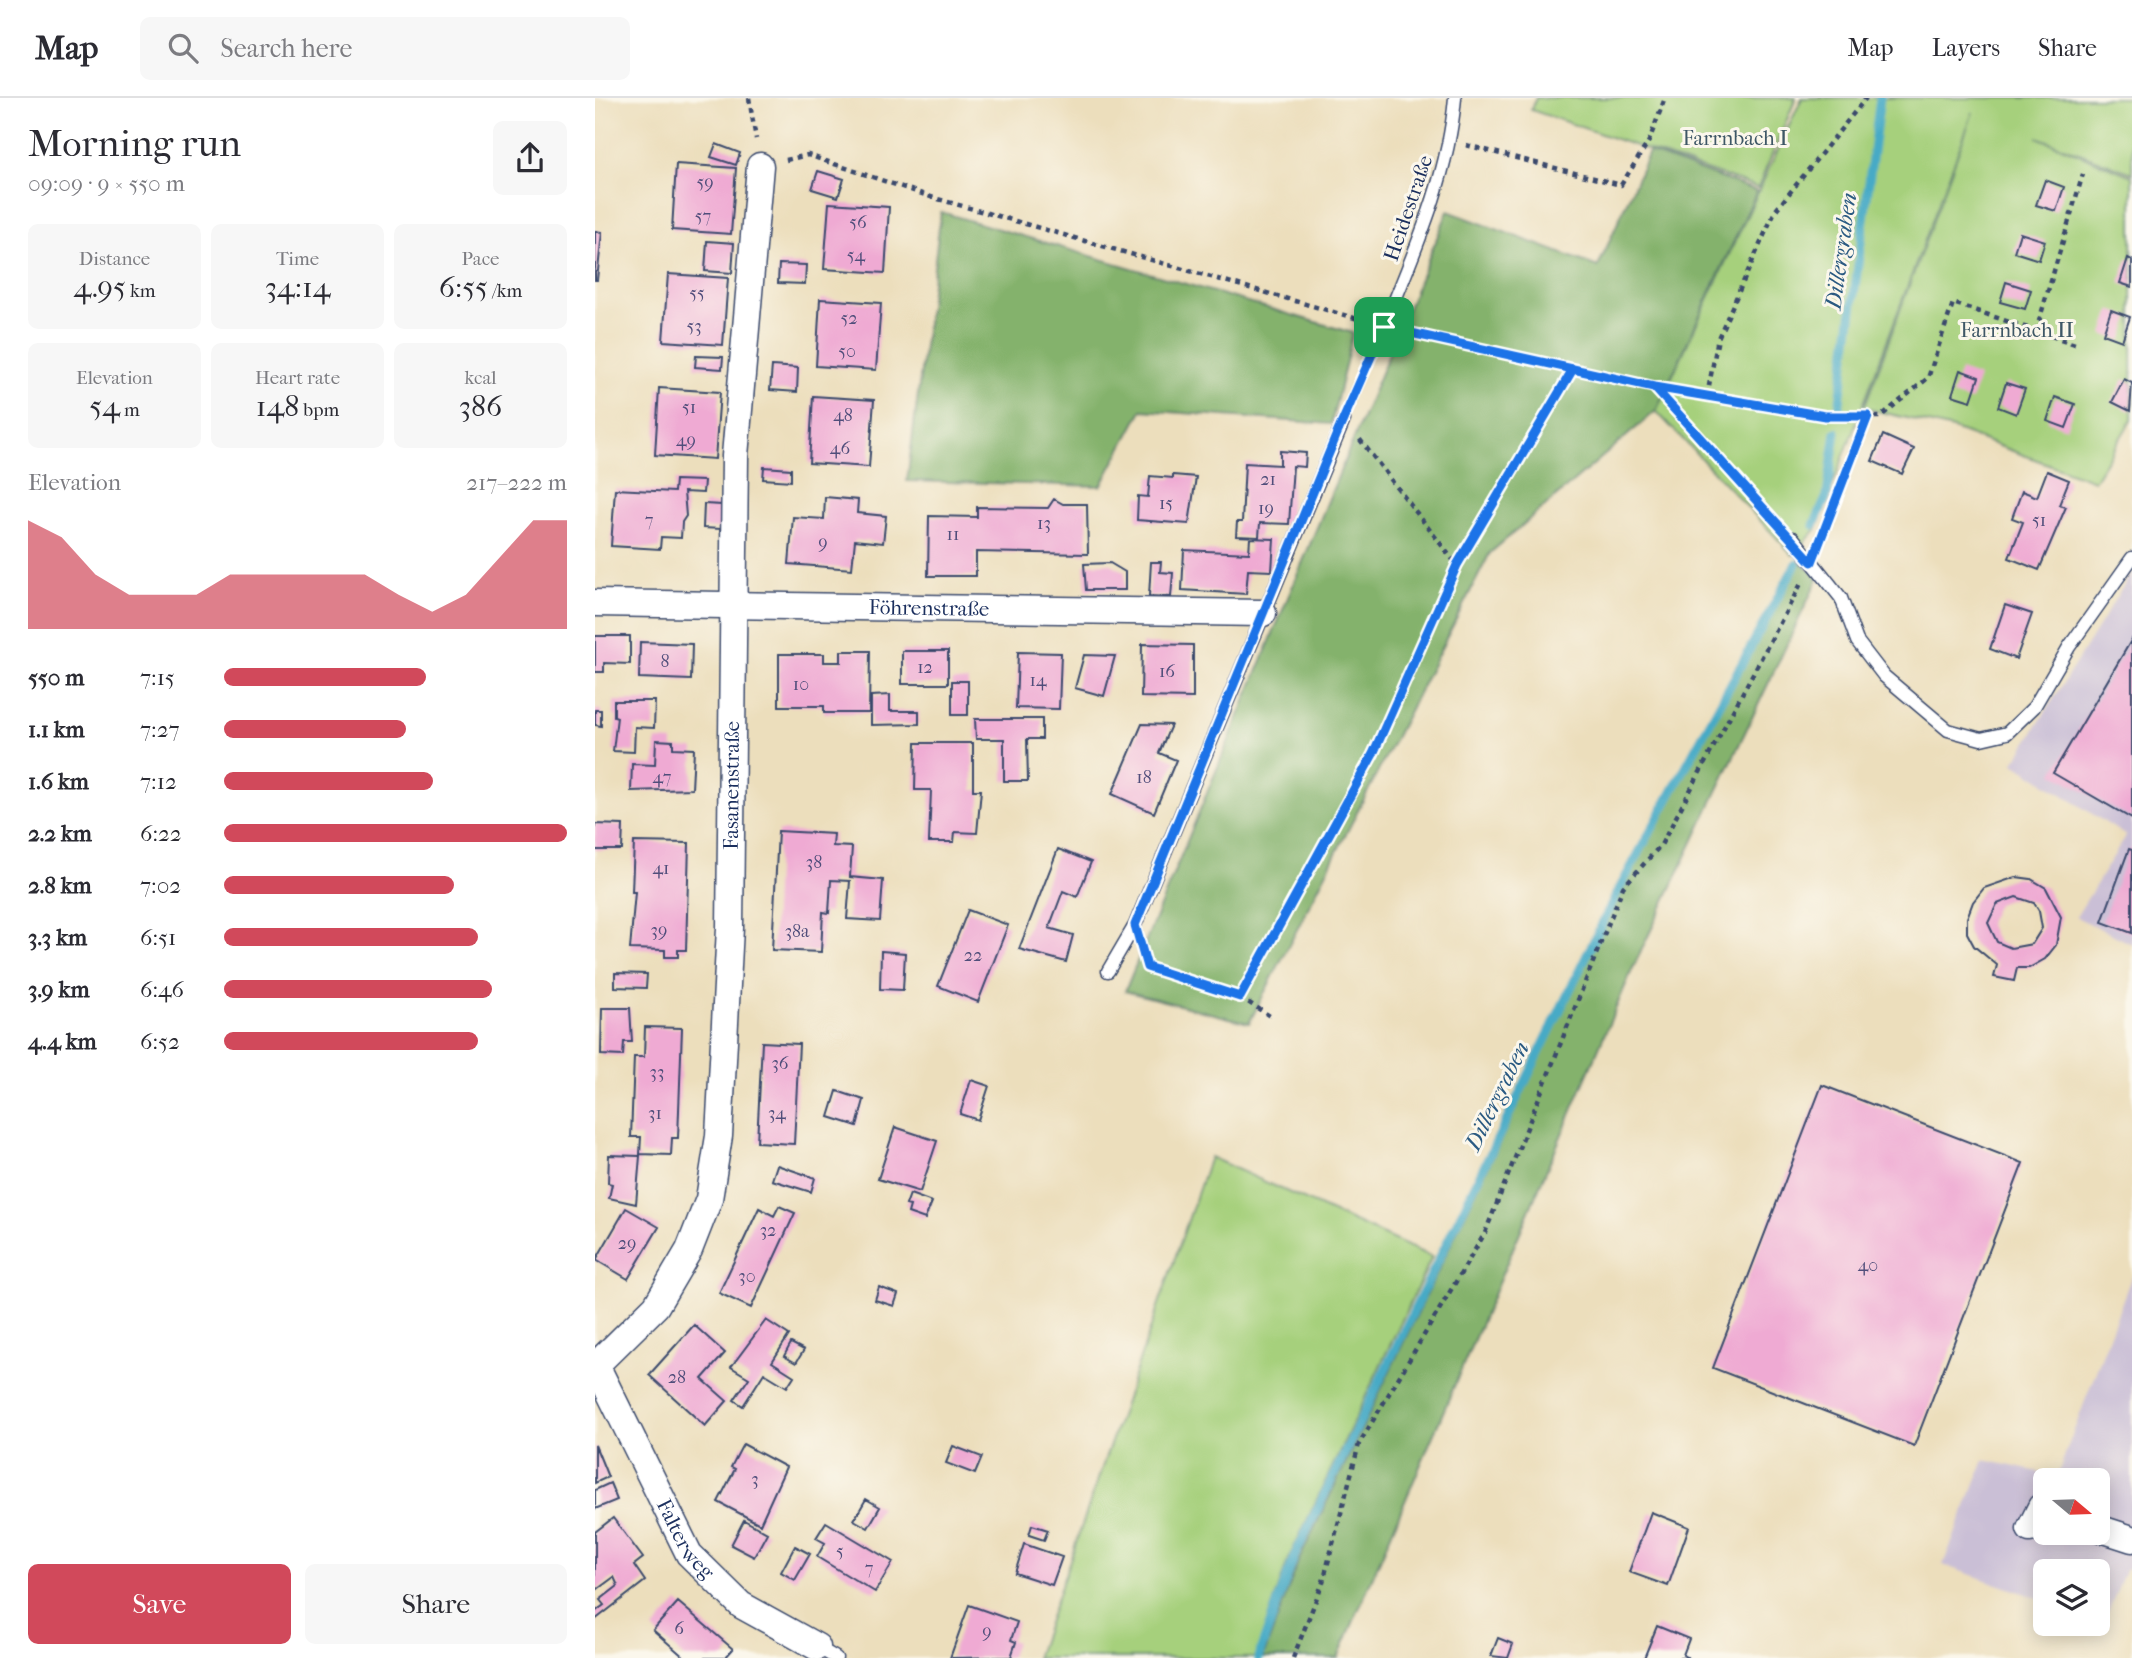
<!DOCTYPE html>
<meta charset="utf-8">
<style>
body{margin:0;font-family:"IM FELL French Canon",serif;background:#f7f7f7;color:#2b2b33;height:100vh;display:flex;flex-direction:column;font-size:26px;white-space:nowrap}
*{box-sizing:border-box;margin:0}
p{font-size:23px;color:#7c7c81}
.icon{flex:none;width:38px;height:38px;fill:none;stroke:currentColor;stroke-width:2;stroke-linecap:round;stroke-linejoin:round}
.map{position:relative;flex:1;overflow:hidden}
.drawer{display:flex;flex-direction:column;background:#fff;width:595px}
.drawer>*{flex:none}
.needle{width:46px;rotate:109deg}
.tools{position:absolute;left:1438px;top:1370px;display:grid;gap:14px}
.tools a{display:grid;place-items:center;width:77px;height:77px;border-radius:10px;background:#fff;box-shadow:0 4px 18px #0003;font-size:35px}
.pin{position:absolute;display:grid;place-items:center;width:60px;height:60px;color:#fff;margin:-30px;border-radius:14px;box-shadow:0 4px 10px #0006}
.round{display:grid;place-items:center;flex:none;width:74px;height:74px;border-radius:10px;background:#f7f7f7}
.overview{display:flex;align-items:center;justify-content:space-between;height:119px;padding:0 28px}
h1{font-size:38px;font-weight:600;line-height:52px}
.metrics{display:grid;grid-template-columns:repeat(3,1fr);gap:10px;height:119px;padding:7px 28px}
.metrics div{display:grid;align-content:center;border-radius:10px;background:#f7f7f7;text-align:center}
.metrics b{font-size:30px;font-weight:600}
.metrics small{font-size:19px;font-weight:400}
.metrics p{font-size:19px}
.chart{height:196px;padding:14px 28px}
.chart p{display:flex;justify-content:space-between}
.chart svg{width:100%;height:126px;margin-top:7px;fill:#d1495b;opacity:.7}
.action{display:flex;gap:14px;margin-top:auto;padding:14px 28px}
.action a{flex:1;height:80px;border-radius:10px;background:#d1495b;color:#fff;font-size:28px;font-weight:600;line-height:80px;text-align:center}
.action a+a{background:#f7f7f7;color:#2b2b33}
ul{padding:0 28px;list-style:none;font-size:23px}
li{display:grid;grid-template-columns:112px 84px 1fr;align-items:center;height:52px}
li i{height:18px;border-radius:9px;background:#d1495b}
header{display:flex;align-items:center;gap:42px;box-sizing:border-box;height:98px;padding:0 35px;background:#fff;border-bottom:2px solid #e1e1e2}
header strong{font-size:33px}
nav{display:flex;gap:38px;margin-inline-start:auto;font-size:24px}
.search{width:490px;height:63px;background:#f7f7f7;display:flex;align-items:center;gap:18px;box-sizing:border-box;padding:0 24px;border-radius:10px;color:#7c7c81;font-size:26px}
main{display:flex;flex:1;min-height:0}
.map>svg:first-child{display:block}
.industrial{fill:#cabfd6;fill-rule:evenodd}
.green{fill:#a6d07c;stroke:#60806d;stroke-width:2}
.forest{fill:#84b26c;stroke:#507065;stroke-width:2}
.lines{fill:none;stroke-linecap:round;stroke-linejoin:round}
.stream{stroke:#46aac6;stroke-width:9}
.building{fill:#efaad3;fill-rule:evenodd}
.service-casing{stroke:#3a496c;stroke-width:15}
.minor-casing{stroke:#3a496c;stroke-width:29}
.path{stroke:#3a496c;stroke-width:4.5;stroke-dasharray:5 5;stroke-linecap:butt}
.service{stroke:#fff;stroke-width:12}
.minor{stroke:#fff;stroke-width:26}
.route-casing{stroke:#fff;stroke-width:14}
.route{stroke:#1a73e8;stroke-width:9}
.labels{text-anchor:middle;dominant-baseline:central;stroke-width:6;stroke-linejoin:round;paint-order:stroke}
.number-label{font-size:18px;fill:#504e7b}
.park-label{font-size:21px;fill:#3e5766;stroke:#fbf7ec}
.street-label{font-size:21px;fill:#1b2f5e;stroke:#fbf7ec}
.water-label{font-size:23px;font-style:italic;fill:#2a5a82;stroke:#fbf7ec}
</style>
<header>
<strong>Map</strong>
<div class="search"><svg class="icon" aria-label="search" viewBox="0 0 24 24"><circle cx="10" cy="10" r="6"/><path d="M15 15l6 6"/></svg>Search here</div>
<nav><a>Map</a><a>Layers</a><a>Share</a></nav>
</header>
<main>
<section class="drawer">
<div class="overview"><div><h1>Morning run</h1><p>09:09 · 9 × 550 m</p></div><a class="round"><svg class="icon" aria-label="share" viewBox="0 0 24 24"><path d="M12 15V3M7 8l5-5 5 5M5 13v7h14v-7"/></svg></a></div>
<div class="metrics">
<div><p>Distance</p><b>4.95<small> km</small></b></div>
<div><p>Time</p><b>34:14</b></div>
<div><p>Pace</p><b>6:55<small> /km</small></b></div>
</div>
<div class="metrics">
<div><p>Elevation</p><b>54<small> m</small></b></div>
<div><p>Heart rate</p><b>148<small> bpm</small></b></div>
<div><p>kcal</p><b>386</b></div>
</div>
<div class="chart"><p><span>Elevation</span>217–222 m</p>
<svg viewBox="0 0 160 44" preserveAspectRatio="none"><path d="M0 44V6L10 12L20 25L30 32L40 32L50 32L60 25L70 25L80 25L90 25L100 25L110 32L120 38L130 32L140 19L150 6L160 6V44z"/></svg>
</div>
<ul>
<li><b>550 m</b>7:15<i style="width:59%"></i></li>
<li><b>1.1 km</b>7:27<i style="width:53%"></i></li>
<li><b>1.6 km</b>7:12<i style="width:61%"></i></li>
<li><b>2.2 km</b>6:22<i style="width:100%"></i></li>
<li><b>2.8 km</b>7:02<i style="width:67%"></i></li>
<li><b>3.3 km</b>6:51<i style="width:74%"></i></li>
<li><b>3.9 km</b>6:46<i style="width:78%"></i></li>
<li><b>4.4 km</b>6:52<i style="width:74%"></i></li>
</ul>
<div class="action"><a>Save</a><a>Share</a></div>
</section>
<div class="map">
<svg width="1537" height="1560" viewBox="0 0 1537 1560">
<rect width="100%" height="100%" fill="#fbf7ec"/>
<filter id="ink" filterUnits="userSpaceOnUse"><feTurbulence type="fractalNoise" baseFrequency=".0143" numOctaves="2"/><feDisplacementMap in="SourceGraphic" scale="14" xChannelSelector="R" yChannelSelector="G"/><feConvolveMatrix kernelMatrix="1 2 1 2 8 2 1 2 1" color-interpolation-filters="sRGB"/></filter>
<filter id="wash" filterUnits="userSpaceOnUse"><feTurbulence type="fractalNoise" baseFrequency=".00686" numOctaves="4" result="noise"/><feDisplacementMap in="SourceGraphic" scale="28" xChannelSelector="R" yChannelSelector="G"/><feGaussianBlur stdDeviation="1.57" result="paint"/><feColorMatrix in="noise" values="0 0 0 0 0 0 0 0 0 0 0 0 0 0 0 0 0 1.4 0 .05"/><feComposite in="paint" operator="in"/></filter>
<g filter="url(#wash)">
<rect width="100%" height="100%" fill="#ecdebc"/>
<path class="industrial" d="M1537,474V846L1481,819L1531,738L1419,665Z
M1537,1177V1472L1531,1470L1509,1524L1503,1522V1474H1451V1503L1348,1467L1389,1362L1462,1378ZM1451,1382H1503V1435H1451Z"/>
<path class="green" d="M941,0H1201L1163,90L936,12Z
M1207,0H1537V75L1442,39L1537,78V321L1499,383L1358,331L1269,310L1378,14L1221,432L1198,457L1061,313Z
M615,1059L837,1159L693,1462L660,1560H441Z"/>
<path class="forest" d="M1054,54L1162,93L1061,313L895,455L654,925L530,893L853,113L1003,169Z
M346,114L758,235L736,326L547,312L506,388L312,383Z
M1205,463L1223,481L1037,872L743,1560H668L703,1464L1025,794Z"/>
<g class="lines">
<path class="stream" d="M1244,311L1285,0
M1219,427L1232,398L1241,334
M663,1560L699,1459L1021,797L1201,466"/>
</g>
<g id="blocks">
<path class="building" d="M121,46L145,55L141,67L116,59Z
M81,66L141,70L136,136L77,132Z
M223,73L249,81L243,99L217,91Z
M1450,82L1469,89L1461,113L1441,107Z
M234,105L294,109L290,175L229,171Z
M0,133L7,134L2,182H0Z
M1425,135L1450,143L1444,162L1419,154Z
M112,143L139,145L137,175L110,173Z
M1533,160L1537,162V189L1525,185Z
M184,166L211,167L210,186L183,185Z
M73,176L133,180L128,247L68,243Z
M1411,184L1436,192L1430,211L1405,204Z
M225,201L286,205L281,272L221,268Z
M1516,212L1535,219L1527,243L1508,236Z
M101,258L128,259L127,271L100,269Z
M177,268L203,270L202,294L175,292Z
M1365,272L1384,279L1376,303L1357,297Z
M1529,281L1537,285L1535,313L1517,304Z
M1411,285L1430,291L1421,316L1403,309Z
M64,290L125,294L120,361L60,357Z
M218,298L279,302L274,369L214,365Z
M1460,299L1480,306L1471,330L1452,323Z
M1288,337L1319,351L1307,376L1277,363Z
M685,353L711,355L710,369L698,368L694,426L665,425L664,439L641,438L642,424H647L650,365L685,367Z
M169,369L196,371V383L168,381Z
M1452,373L1474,382L1464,407L1471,409L1444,472L1414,460L1428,424L1417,420L1427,393L1442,399Z
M578,377L601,379L594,426L542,422L543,398L553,399L555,378L578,380Z
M80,382L109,383L108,395L89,394L91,418L87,424L86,440L66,439L65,451L16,448L20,391L79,394Z
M230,399L263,402L262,415L291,418L288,445L260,442L257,471L194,466L198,419L229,421Z
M459,401L468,406H492L493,456L381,454V478H333L334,418L382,419V409L453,410Z
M109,406L127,407L126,431L108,430Z
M655,440L679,441L677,473L653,472L651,496L587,492L589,452L654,455Z
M556,464H566L565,474L578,475L576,499L554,498Z
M515,465L530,474V492H491L489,466Z
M1410,507L1437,516L1421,561L1395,551Z
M0,538H35V566L9,565V574H0Z
M1537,541V721L1458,675Z
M45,544L97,546L96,582L44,580Z
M547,546L598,547V600L546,599Z
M246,553H275L274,615H229V608H184V556H229V564H246Z
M307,553H353V586H307Z
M423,554L466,555L464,611L421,610Z
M489,557L520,558L509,598L480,590Z
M357,583H373V617H357Z
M295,597V613H324V626L276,627V598Z
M19,603H60L59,630L40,629L39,654L18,653L22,619L19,618Z
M0,612H6V628L0,627Z
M380,621H447V641H432L433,683H409V641H381Z
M547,626L576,627L564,655L581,662L559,715L517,696Z
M61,642L78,643V650L99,651L97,691L36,693L37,666L60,667Z
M321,645H378V692H386L382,735L360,734L359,744H334L336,692H320Z
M0,726L28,727L27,752H0Z
M183,733L239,736L238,748L257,749L255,779L288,782L285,823L252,821L255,783L236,782L234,815L228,814L226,854L177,852Z
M39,744L94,745L91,852H83V859H70V852L35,851L40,794H37Z
M463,751L496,764L482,799L468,793L454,830L478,837L471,864L424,851Z
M1534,751L1537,752V835L1507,824Z
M1421,779L1436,781L1451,790L1466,819L1461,847L1450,861L1434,870H1422L1419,883L1399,879L1402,867L1379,848L1372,835V820L1378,804L1389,790ZM1421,799L1439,805L1444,813L1447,830L1437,846L1416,850L1402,844L1393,825L1402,806Z
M373,812L413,827L383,904L343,888Z
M286,853L310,855L308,892L285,891Z
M20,875L52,876L51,890L20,889Z
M7,910H35L37,944H29L28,958L6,957Z
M50,929L87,930L83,1040H77L76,1057L45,1056L46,1039H36L39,959H49Z
M167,944L204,946L199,1046L162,1044Z
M376,982L394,988L383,1022L365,1016Z
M1227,987L1428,1065L1319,1348L1118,1270Z
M242,993L269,1002L262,1028L234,1019Z
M300,1029L342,1043L325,1094L283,1081Z
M14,1057L45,1058L41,1106L14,1100L17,1086L13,1085Z
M182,1067L220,1080L216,1094L177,1082Z
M315,1096L337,1104L330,1121L313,1115L315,1108L311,1107Z
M184,1108L200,1115L156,1210L124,1195L164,1110L179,1118Z
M31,1110L64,1129L33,1181L1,1162Z
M284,1189L303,1196L299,1208L280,1202Z
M171,1222L194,1237L177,1264L199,1278L192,1289L169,1275L148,1308L139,1302L154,1280L136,1269Z
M99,1227L130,1255L107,1281L132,1303L110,1328L54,1277Z
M196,1245L209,1252L201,1265L189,1258Z
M148,1346L191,1369L165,1426L123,1404L140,1371L136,1369Z
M0,1347L13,1379L0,1385Z
M358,1348L387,1359L380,1376L351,1365Z
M15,1385L22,1402L0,1411V1392Z
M271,1401L285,1409L273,1430L259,1422Z
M1056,1414L1094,1429L1073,1488L1034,1474Z
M18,1420L48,1460L39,1467L50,1483L0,1522V1514L9,1507L5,1502L23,1488L19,1479L0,1493V1434Z
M149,1422L172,1435L159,1459L136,1447Z
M231,1424L298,1464L280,1494L222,1459L230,1445L221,1440Z
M437,1427L453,1432L449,1442L434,1437Z
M429,1446L467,1459L457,1487L420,1475Z
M200,1448L215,1456L200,1482L186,1474Z
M83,1504L138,1551L130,1560H90L58,1532Z
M374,1507L422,1524L416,1542L421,1544L416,1559L355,1560Z
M1062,1528L1094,1541L1088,1557L1094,1560H1049Z
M903,1540L918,1546L913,1560L896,1558Z"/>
</g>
</g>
<g filter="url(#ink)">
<use href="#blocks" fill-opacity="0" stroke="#3a496c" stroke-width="2"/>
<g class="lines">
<defs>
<path id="service" d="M789,229C819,154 853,81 860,0
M1198,440L1246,500L1262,543L1289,578L1353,632L1386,641L1412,635L1439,609L1474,549L1537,460
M513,873L540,827L749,322
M222,1549L241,1560"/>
<g id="minor">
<path id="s1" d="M0,505L668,515"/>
<path id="s2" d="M1,1267L94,1456L146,1507L222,1549"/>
<path id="s3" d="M0,1268L61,1208L94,1152L114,1101L124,1038L135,830L140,358L165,68"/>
<path d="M1503,1430L1537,1441"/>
<path d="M1435,1431L1446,1409L1451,1411"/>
</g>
</defs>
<use href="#service" class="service-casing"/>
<use href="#minor" class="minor-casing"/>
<path class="path" d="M154,0L161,41
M871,47L1026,87L1054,43L1070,0
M191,62L213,57L336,99L770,223
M808,233L1059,289L1230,318L1285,319L1333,280L1358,205L1480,246
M1441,233L1488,76
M1059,289L1186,426
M1112,298L1123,240L1180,113L1271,0
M756,305L782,246
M1226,443L1273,319
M862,467L978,271
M548,855L552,869L645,899L778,656L862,467L763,339
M645,899L678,920
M698,1560L728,1484L764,1346L890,1135L1028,789L1066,747L1208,482"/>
<use href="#service" class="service"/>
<use href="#minor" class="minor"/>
</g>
</g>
<g class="lines" filter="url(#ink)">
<defs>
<path id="route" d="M789,229L741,338L540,827L552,869L645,899L778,656L862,467L978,271L1059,289L1217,464L1273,318H1230L1059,289L789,229"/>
</defs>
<use href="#route" class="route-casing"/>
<use href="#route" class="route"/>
</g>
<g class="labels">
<g class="number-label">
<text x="110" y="84">59</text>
<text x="108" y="118">57</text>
<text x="263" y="124">56</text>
<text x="261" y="157">54</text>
<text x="102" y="195">55</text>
<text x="254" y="220">52</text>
<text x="99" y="228">53</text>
<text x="252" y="253">50</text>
<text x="94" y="309">51</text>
<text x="248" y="317">48</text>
<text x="91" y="342">49</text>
<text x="245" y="350">46</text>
<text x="673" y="381">21</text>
<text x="571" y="405">15</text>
<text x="671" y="410">19</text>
<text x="54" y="422">7</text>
<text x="1444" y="422">51</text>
<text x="449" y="425">13</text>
<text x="358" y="436">11</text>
<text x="228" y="444">9</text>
<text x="70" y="563">8</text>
<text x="330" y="569">12</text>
<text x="572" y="573">16</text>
<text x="443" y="582">14</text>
<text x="206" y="586">10</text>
<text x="67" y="679">47</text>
<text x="549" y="679">18</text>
<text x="219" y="764">38</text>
<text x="66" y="770">41</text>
<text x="64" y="832">39</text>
<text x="202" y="833">38a</text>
<text x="378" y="857">22</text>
<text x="185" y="965">36</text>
<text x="62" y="974">33</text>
<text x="60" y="1015">31</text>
<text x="182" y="1015">34</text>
<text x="173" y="1132">32</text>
<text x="32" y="1145">29</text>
<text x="1273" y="1167">40</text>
<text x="152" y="1178">30</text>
<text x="82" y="1279">28</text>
<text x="160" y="1381">3</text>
<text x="245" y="1453">5</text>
<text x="274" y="1470">7</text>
<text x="84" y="1530">6</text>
<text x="392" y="1533">9</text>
</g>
<g class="park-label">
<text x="1140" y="40">Farrnbach I</text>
<text x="1422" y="232">Farrnbach II</text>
</g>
<g class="street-label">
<text transform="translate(813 110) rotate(-71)">Heidestraße</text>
<text stroke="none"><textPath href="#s1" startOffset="334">Föhrenstraße</textPath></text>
<text stroke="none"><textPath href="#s3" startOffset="620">Fasanenstraße</textPath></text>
<text stroke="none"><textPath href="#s2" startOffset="196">Falterweg</textPath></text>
</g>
<g class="water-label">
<text transform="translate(1246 153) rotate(-82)">Dillergraben</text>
<text transform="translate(902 998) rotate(-64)">Dillergraben</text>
</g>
</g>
</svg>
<div class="tools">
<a><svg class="needle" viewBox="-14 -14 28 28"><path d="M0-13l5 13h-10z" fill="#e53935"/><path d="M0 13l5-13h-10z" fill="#7c7c81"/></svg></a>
<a><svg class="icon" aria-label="layers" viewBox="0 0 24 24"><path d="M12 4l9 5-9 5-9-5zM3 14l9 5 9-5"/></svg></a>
</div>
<div class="pin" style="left:789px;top:229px;background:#1e9e55"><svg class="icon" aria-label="arrive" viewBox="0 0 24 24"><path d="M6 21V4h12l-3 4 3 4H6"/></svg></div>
</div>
</main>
